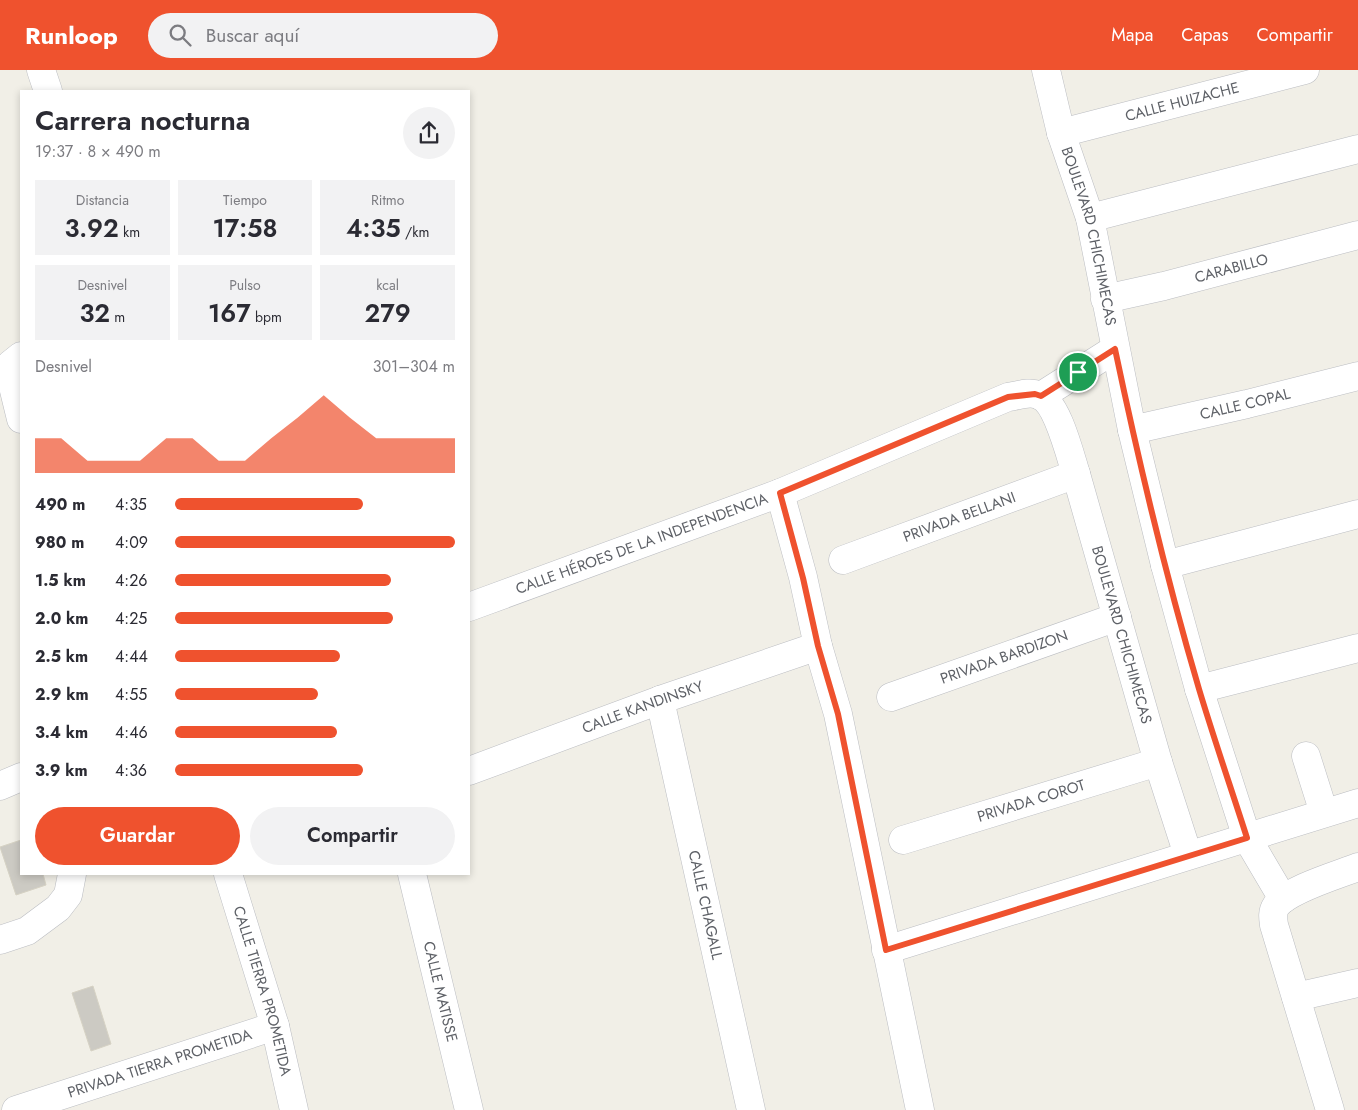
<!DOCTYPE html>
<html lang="es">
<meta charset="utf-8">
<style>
body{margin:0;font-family:Jost,sans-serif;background:#f2f2f3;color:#2b2b33;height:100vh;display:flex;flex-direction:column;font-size:19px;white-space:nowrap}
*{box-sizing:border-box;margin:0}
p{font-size:16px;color:#7c7c81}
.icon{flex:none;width:28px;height:28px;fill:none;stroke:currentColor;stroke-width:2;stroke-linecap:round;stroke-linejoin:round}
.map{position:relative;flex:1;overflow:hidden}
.panel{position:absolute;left:20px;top:20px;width:450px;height:785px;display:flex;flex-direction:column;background:#fff;border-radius:0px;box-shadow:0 2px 8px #0003}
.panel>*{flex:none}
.pin{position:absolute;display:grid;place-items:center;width:42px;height:42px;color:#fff;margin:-21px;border:2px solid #fff;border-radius:50%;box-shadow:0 1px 5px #0007}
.round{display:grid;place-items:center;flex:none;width:52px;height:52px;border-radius:26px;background:#f2f2f3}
.overview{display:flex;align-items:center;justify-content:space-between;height:85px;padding:0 15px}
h1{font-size:28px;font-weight:600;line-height:38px}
.metrics{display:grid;grid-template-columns:repeat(3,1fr);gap:8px;height:85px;padding:5px 15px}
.metrics div{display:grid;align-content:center;border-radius:0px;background:#f2f2f3;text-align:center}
.metrics b{font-size:25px;font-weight:600}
.metrics small{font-size:14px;font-weight:400}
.metrics p{font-size:14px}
.chart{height:140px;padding:10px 15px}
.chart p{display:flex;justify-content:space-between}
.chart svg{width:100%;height:90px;margin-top:5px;fill:#ef522e;opacity:.7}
.action{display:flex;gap:10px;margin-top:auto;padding:10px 15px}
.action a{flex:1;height:58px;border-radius:30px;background:#ef522e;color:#fff;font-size:20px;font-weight:600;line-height:58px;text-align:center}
.action a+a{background:#f2f2f3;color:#2b2b33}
ul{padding:0 15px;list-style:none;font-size:16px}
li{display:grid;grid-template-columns:80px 60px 1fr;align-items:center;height:38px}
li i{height:12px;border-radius:6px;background:#ef522e}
header{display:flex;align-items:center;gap:30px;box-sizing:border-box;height:70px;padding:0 25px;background:#ef522e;color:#fff}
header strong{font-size:24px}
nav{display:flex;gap:28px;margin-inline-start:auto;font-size:18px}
.search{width:350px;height:45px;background:#f2f2f3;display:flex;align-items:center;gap:12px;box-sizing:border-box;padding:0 18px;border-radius:28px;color:#7c7c81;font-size:19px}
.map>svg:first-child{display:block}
.building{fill:#cccac3;stroke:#d6d2c4}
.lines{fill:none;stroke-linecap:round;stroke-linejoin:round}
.minor-casing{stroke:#bbbdc2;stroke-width:29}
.minor{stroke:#fff;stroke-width:28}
.route-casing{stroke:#fff;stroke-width:10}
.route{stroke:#ef522e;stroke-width:6}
.labels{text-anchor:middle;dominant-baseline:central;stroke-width:4;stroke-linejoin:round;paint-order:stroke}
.street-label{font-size:15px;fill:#5e6167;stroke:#fff}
</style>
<header>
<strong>Runloop</strong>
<div class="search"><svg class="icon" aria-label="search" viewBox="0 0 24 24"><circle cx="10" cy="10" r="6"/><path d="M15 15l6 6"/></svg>Buscar aquí</div>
<nav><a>Mapa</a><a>Capas</a><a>Compartir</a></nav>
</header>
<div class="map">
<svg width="1358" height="1040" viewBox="0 0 1358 1040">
<rect width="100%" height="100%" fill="#f1efe7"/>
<path class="building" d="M21,770V804H43L46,815L16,825L0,777Z
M93,916L111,974L91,981L72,923Z"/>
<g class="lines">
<defs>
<g id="minor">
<path d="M41,0L48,21"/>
<path id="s1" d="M1046,0L1061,63L1090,148L1132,360L1165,495L1199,619L1247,768L1283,829"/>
<path id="s2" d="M1061,63L1305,0"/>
<path d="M1090,148L1358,79"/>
<path id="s3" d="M1105,229L1164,216L1358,165"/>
<path d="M21,286L11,294L9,300L21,349"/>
<path d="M1041,326L1115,279"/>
<path id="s4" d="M1132,360L1247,334L1358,306"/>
<path d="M780,423L803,507L818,576L838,644L920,1040"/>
<path id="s5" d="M843,490L1076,404"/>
<path d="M1165,495L1358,444"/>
<path id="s6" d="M469,537L780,423L1008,327C1017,326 1029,321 1038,325C1057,331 1070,385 1076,404L1158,692L1188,785"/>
<path d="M1199,619L1358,578"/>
<path id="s7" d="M891,627L1117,547"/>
<path id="s8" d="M660,630L751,1040"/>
<path d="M1306,686L1324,743"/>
<path id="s9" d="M469,701L660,630L818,576"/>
<path d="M0,716L21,707"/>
<path id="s10" d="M903,770L1158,692"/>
<path id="s11" d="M228,804L275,956L294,1040"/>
<path id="s12" d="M412,804L469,1040"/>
<path d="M0,870L27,861L58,838L68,825L72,804"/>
<path d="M886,880L1358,733"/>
<path d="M1296,927L1358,913"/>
<path id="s13" d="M16,1040L275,956"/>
<path d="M1330,1040L1274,855C1273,848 1272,842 1276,836C1289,819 1338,805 1358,797"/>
</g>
</defs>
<use href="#minor" class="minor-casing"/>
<use href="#minor" class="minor"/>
</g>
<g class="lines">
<defs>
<path id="route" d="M1115,279C1139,393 1166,507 1199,619C1214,669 1231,718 1247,768L886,880L838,644L818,576L803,508L780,423L1008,327L1035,324L1041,326Z"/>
</defs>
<use href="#route" class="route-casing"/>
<use href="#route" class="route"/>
</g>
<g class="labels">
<g class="street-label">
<text stroke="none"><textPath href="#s2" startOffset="125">CALLE HUIZACHE</textPath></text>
<text stroke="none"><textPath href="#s1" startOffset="172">BOULEVARD CHICHIMECAS</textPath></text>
<text stroke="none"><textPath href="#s3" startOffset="130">CARABILLO</textPath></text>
<text stroke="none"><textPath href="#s4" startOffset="116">CALLE COPAL</textPath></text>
<text stroke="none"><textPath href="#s5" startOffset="124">PRIVADA BELLANI</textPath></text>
<text stroke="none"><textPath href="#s6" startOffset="184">CALLE HÉROES DE LA INDEPENDENCIA</textPath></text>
<text stroke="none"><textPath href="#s6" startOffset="866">BOULEVARD CHICHIMECAS</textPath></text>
<text stroke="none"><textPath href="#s7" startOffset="120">PRIVADA BARDIZON</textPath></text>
<text stroke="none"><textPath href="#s9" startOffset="185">CALLE KANDINSKY</textPath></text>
<text stroke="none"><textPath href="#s10" startOffset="134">PRIVADA COROT</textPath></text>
<text stroke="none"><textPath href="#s8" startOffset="210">CALLE CHAGALL</textPath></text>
<text stroke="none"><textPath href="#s11" startOffset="122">CALLE TIERRA PROMETIDA</textPath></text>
<text stroke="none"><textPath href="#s12" startOffset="121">CALLE MATISSE</textPath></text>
<text stroke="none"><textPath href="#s13" startOffset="151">PRIVADA TIERRA PROMETIDA</textPath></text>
</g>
</g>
</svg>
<div class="pin" style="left:1078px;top:302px;background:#1e9e55"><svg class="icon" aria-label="arrive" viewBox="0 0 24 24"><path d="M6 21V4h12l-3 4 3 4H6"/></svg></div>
<section class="panel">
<div class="overview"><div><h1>Carrera nocturna</h1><p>19:37 · 8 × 490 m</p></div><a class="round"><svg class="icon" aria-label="share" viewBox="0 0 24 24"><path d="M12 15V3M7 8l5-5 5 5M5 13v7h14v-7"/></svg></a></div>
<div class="metrics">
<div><p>Distancia</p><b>3.92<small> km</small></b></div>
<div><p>Tiempo</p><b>17:58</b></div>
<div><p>Ritmo</p><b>4:35<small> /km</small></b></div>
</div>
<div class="metrics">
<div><p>Desnivel</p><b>32<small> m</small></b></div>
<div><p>Pulso</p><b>167<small> bpm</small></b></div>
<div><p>kcal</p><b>279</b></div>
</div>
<div class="chart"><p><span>Desnivel</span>301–304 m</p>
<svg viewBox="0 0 160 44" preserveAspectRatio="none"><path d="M0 44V27L10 27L20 38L30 38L40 38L50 27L60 27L70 38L80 38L90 27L100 17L110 6L120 17L130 27L140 27L150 27L160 27V44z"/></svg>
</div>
<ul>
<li><b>490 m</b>4:35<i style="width:67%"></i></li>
<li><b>980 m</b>4:09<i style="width:100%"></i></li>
<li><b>1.5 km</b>4:26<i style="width:77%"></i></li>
<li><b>2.0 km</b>4:25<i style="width:78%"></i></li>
<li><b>2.5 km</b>4:44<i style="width:59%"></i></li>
<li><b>2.9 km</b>4:55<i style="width:51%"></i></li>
<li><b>3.4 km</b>4:46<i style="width:58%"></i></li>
<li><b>3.9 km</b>4:36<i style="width:67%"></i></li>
</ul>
<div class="action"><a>Guardar</a><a>Compartir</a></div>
</section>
</div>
